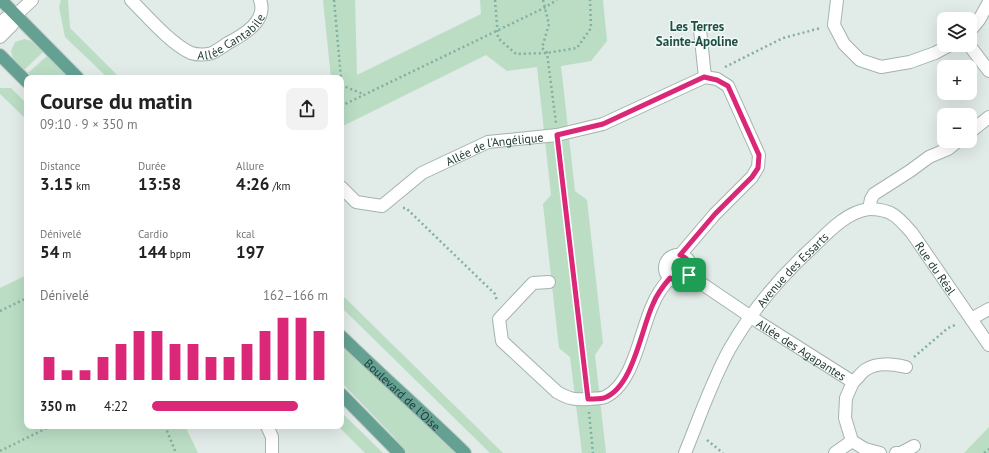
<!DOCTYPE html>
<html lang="fr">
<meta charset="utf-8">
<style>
body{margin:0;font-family:"PT Sans",sans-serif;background:#f2f2f2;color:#222;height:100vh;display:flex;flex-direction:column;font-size:15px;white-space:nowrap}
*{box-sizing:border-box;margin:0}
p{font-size:13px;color:#767676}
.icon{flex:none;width:22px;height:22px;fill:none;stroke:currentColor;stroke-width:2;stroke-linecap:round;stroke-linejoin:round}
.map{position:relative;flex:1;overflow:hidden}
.drawer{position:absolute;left:24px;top:75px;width:320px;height:354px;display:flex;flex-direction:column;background:#fff;border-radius:8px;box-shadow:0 4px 16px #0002}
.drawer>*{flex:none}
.controls{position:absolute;left:937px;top:12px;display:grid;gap:8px}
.controls a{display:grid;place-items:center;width:40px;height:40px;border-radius:8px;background:#fff;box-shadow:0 4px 16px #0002;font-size:20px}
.pin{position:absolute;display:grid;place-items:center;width:34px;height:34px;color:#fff;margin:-17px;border-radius:8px;box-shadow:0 2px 6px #0006}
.round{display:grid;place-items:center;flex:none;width:42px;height:42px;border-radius:8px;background:#f2f2f2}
.headline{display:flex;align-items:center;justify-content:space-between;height:68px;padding:0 16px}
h1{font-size:22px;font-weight:800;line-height:30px}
.figures{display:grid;grid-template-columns:repeat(3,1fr);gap:6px;height:68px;padding:4px 16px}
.figures div{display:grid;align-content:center}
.figures b{font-size:17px;font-weight:800}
.figures small{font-size:11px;font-weight:400}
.figures p{font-size:11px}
.chart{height:112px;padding:8px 16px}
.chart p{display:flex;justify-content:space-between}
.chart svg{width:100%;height:72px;margin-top:4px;stroke:#db2777;stroke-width:6}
ul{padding:0 16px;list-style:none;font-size:13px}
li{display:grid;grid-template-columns:64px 48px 1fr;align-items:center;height:30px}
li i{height:10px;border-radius:5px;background:#db2777}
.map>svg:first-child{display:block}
.green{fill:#baddc4}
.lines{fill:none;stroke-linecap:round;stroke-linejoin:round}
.minor-casing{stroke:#a4b3ae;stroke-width:14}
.major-casing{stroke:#c1c8c6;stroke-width:14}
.path{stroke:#81afa2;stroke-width:2.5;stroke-dasharray:2 3;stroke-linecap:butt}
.minor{stroke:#fff;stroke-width:12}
.major{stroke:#65a193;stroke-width:12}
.route-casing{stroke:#fff;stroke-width:8}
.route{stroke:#db2777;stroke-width:5}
.labels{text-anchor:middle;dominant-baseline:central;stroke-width:3;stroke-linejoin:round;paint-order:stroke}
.street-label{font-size:12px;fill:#213c35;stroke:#f1f8f5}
.neighbourhood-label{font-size:13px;font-weight:bold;fill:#1d4e43;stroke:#f1f8f5}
</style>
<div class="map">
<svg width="989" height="453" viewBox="0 0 989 453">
<rect width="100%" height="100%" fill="#e1ebe7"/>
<path class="green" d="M61,0H68L70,28L120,78H108L65,37L59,7Z
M323,0H355L357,75L481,14L480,0H603L607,41L591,61L561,66L575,191L587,200L603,343L595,355L606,453H582L570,357L559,348L543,204L551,195L537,67L507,71L486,55L341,127V78H331Z
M25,39L31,41L43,52L24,70L13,58L11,51L15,42Z
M47,56L69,78H33L28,73Z
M0,88H11L27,104V120L0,94Z
M27,275V426H185L198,453H0V288Z
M341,294L503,453H490L341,307Z
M341,345L388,390L419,416L459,453H406L395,438L341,382Z
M341,412L383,453H365L338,426H341Z
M989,427V453H964Z"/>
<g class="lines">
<defs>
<g id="minor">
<path id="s1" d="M131,0C147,16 171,44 191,53C197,55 207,55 212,53C218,50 223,46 228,43C243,35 268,21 260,0"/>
<path d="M837,0L834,25L844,44L860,60L881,67L910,62L935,53L950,45"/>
<path d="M0,24L6,18L16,15L32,0"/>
<path d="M700,30L705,77"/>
<path d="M970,31L979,20L989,2"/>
<path d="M0,37L12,25L16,15"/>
<path d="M969,45L989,71"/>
<path d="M970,132L989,117"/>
<path id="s2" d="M341,187L356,202L382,206L422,173L488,142L557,135L603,124L705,77L717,79L728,86L759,155L758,167L752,177L715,214L680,255"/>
<path id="s3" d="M869,209C892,209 898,217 912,233L989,345"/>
<circle cx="678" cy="268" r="13"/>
<path id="s4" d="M689,275L760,323L853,382L846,398L845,418L852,441L865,449L880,453"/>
<path d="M549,282L533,283L499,319L502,341L557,392C569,399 575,400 589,399C594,398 600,399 605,397C634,384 640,331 653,304C657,294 663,286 670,278"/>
<path d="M971,319L989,309"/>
<path d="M853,382C857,379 861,373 865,370C877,362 892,364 906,367"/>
<path d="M267,426L272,437V453"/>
<path id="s5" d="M685,453C699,419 711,383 729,350C751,311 782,275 815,245C830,230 847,212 869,209L871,199L874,194L910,171L929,157L948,149L958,141"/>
<path d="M835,453L852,441"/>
<path d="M896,453H901L914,446"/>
</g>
<g id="major">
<path d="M1,0L78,78"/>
<path d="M0,55L27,82"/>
<path id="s6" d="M341,336C382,376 424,413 465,453"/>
<path d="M341,394L399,453"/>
</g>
</defs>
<use href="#minor" class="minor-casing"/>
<use href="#major" class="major-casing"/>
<path class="path" d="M334,0L341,78
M495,0L498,38L516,54L547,53L577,48L591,28L590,0
M543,0L549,24L542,48L547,53L556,123
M725,67L783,38L821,28
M341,82L343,105
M341,85L363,94
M341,106L544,8L557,0
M559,147L587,387
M403,208H406L495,294L497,301
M0,311L27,298
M914,357L948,328L955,325
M589,412L593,453
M165,426L176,453
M707,440L723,453
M0,451L51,426
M984,453L989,449"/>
<use href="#minor" class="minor"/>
<use href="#major" class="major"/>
</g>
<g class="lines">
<defs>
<path id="route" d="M704,77L717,80L728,86L759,155L758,168L752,177L715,214L680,255C701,263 688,289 670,278C663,286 657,294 653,304C641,329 633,388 604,398C599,399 593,399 588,399L557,135L603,124Z"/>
</defs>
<use href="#route" class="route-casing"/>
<use href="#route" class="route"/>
</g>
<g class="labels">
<g class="street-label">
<text stroke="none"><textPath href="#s1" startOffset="126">Allée Cantabile</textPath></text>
<text stroke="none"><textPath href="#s2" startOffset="177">Allée de l'Angélique</textPath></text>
<text stroke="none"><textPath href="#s3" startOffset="94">Rue du Réal</textPath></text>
<text stroke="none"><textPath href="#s5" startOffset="215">Avenue des Essarts</textPath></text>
<text stroke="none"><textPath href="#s4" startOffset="135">Allée des Agapantes</textPath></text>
<text stroke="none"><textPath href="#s6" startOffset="85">Boulevard de l'Oise</textPath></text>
</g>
<g class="neighbourhood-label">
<text x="697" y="26">Les Terres<tspan x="697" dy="15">Sainte-Apoline</tspan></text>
</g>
</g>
</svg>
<div class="controls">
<a><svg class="icon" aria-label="layers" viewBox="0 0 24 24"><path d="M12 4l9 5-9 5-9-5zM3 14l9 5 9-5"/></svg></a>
<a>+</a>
<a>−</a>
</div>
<div class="pin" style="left:689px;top:275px;background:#1e9e55"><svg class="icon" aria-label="arrive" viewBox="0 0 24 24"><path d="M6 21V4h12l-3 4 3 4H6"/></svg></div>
<section class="drawer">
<div class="headline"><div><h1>Course du matin</h1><p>09:10 · 9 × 350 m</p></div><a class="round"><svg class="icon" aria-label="share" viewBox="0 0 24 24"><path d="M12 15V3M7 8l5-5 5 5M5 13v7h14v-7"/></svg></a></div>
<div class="figures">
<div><p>Distance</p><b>3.15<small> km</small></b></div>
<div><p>Durée</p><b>13:58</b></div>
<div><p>Allure</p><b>4:26<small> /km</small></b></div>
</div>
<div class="figures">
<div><p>Dénivelé</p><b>54<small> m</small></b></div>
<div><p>Cardio</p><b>144<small> bpm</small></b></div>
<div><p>kcal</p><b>197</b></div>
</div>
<div class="chart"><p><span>Dénivelé</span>162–166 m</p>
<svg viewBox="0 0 160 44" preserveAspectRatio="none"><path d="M5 44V30M15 44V38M25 44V38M35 44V30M45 44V22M55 44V14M65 44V14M75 44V22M85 44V22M95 44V30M105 44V30M115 44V22M125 44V14M135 44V6M145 44V6M155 44V14"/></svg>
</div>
<ul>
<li><b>350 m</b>4:22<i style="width:83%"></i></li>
</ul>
</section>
</div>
